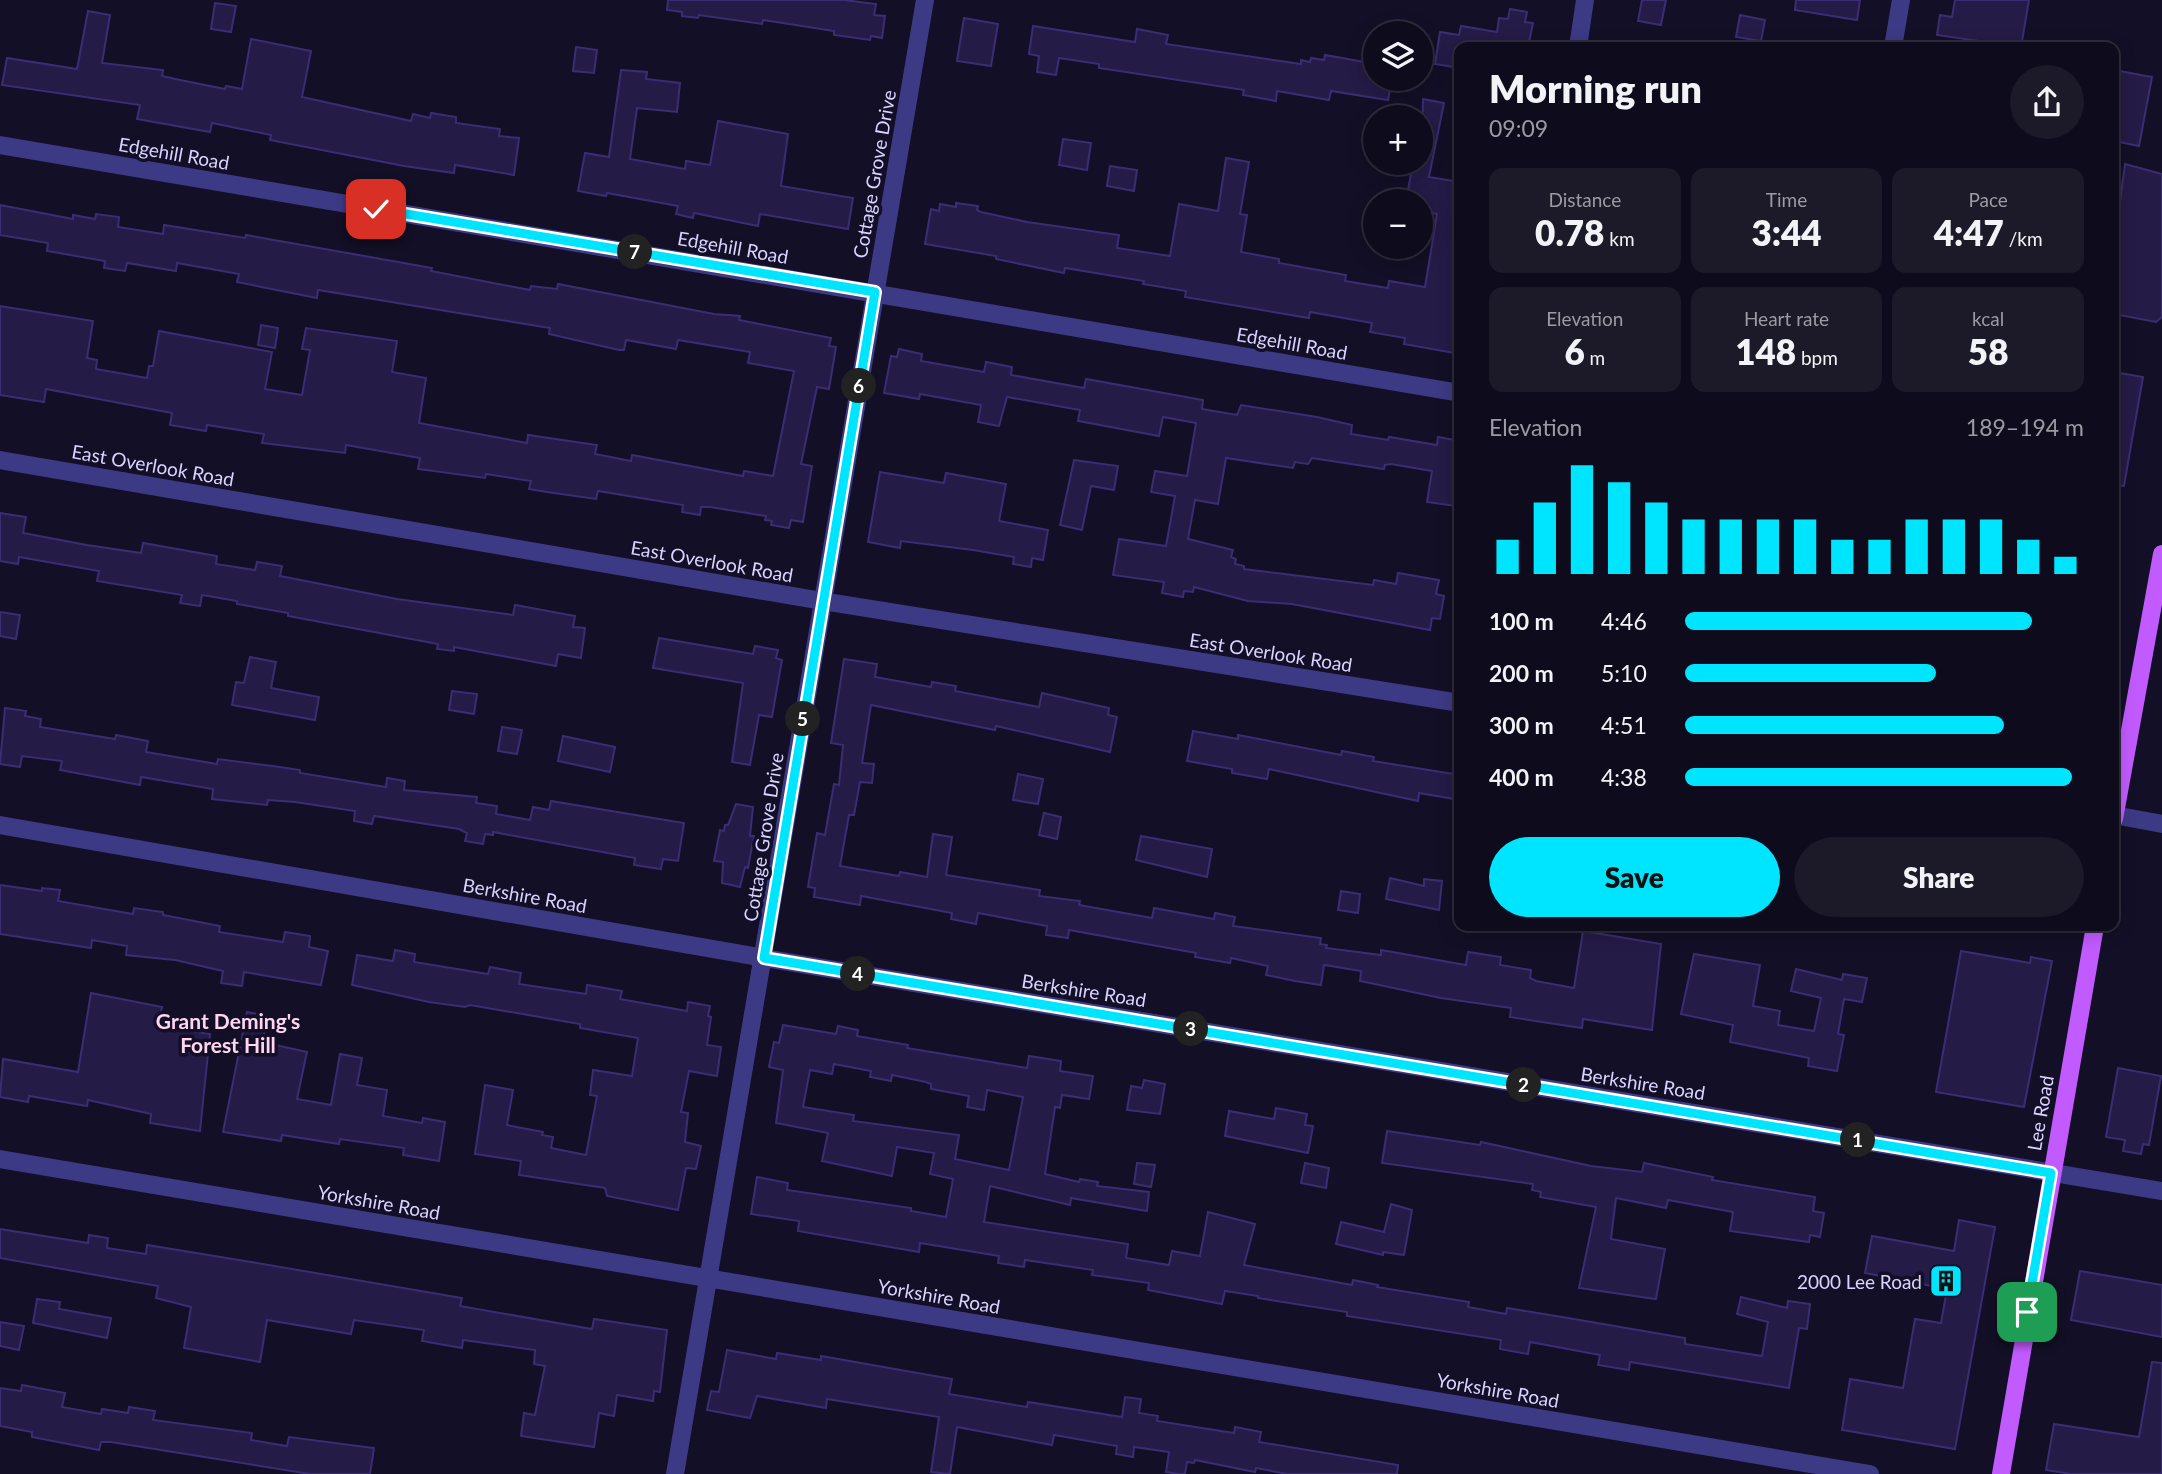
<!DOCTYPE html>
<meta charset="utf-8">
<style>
body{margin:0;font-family:Lato,sans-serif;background:#1c1929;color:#f1f3f6;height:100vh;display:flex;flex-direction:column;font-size:26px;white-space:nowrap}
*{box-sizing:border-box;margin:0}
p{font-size:23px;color:#9b9ba3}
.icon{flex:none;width:38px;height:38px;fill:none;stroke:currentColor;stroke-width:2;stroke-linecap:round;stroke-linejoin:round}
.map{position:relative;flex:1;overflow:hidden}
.drawer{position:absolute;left:1454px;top:42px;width:665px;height:889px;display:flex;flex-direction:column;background:#0e0b1c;border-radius:14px;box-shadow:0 4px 18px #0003,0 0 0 2px #2e2b3b}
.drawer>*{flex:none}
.fabs{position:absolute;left:1363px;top:21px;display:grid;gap:14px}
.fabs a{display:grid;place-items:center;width:70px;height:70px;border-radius:50%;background:#0e0b1c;box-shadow:0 4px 18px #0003,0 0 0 2px #2e2b3b;font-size:35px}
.pin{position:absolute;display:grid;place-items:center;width:60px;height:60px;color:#fff;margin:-30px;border-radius:14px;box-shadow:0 4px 10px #0006}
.km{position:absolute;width:35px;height:35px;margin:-18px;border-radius:50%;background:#222;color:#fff;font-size:19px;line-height:35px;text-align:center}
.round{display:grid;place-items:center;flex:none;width:74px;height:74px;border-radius:37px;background:#1c1929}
.head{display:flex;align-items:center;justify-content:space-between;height:119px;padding:0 35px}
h1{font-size:38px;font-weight:800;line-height:52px}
.metrics{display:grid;grid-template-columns:repeat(3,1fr);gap:10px;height:119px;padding:7px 35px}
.metrics div{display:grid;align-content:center;border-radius:14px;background:#1c1929;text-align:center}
.metrics b{font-size:35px;font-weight:800}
.metrics small{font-size:19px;font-weight:400}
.metrics p{font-size:19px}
.chart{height:196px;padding:14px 35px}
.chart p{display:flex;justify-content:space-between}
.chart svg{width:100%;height:126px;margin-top:7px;stroke:#00e5ff;stroke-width:6}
.cta{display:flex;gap:14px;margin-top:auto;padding:14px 35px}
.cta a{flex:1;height:80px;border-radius:42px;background:#00e5ff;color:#111;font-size:28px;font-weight:800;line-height:80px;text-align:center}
.cta a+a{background:#1c1929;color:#f1f3f6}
ul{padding:0 35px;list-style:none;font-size:23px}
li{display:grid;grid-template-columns:112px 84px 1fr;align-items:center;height:52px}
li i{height:18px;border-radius:9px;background:#00e5ff}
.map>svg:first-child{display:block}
.building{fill:#241b47;stroke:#3b2d73;stroke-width:2;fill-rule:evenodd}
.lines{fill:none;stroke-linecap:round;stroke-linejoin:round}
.minor{stroke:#3d3a85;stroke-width:18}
.major{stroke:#c25bff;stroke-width:18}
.route-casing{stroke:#fff;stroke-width:14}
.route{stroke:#00e5ff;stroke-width:9}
.labels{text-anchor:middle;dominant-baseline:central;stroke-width:7;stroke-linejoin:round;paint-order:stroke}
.street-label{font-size:19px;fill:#d9d4ff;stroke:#130f26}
.poi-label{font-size:19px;fill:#d9d4ff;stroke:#130f26;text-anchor:end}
.neighbourhood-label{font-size:21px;font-weight:bold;fill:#ffd6f0;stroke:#130f26}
</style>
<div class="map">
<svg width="2162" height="1474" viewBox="0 0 2162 1474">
<rect width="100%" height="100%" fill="#130f26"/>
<path class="building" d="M668,0H844L876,4L874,15L885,16L882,38L871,36L870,40L834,35V31L763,20L762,24L699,15L698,18L682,16V12L667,10Z
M1642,0H1666L1661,25L1638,21Z
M1796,0H1860L1857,20L1795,10Z
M1955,0H2029L2021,47L1937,35L1940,15L1952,17Z
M215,3L236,6L231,32L211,29Z
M1510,9L1527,12L1525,22L1533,23L1528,47H1460V68L1435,64L1440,32L1459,35L1461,26L1497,32L1499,18L1508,19Z
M88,11L110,15L102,63L163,70L162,76L180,80L225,89L226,86L242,89L251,39L311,51L302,97L411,121L413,114L430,118L431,113L456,117V123L500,129L499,136L519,138L514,175L455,165L454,173L404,166L270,140L271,135L212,123L210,132L137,119L140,105L2,85L7,58L77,69Z
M1740,15L1765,20L1761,41L1736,37Z
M964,18L998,24L991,66L957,61Z
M1033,26L1135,42L1137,29L1168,35L1166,44L1301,64V60L1310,62L1311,58L1324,60L1325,55L1376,64V79H1392L1388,100L1331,91L1329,100L1277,91L1276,101L1243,95L1244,90L1099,68V64L1059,58L1056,75L1037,72L1039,56L1029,54Z
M576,47L597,50L594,73L573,71Z
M621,70L647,72L646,79L680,83L677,112L637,108L630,159L685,169L686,161L710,165L718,121L788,134L781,186L853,198L848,229L760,214L758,226L694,213L693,218L676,214L678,206L607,193L606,196L578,191L585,153L609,157Z
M2114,70L2152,77L2139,146L2114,141Z
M1423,99L1444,103L1429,177L1460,182V354L1404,344L1405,338L1370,332L1372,323L1310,312L1309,318L1185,297L1186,291L1143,284L1144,281L1065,268L1064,273L996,259V256L925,244L931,209L939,211L940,204L956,207V203L978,206L977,210L981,212L1027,222L1119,235L1117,248L1170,256L1179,204L1218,211L1226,158L1249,162L1240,214L1247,215L1241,252L1279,259V263L1346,275L1345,281L1388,288L1389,281L1425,287L1437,214L1421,211V201H1406L1413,163H1421Z
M1063,139L1091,143L1087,170L1059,165Z
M2125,164L2162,174V317L2156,322L2114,314V247Z
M1110,166L1137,170L1134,191L1107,186Z
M0,205L73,219V215L95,219L96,214L119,217L118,227L163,234L164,225L245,238L246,235L432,268L431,271L530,290L531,286L557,289L558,284L714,314L740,316L739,320L831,338L829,346L836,347L829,389L817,387L801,464L812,466L803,522L791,520L789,528L771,525L772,521L765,520L766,516L710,507H701L700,515L682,512L683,505L598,491L596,499L547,492L529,489L531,481L486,474L485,478L418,469L420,458L346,445L345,453L262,443L264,434L207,425L206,431L170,425L172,413L46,389L44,402L0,395V306L93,321L87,358L97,360L96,369L147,378L149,366H153L159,331L272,352L265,389L302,395L310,350L302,349L306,328L397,341L392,372L426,378L419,423L527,443L528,435L597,445L595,454L631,461L632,455L743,476L744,471L773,476L794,371L748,363L750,352L678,340L676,349L626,340L624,350H619L549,334L550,328L318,290L317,298L237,282L239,274L177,263L176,271L127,263L125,271L104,268L105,261L47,251L48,243L0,235Z
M261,325L278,328L275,348L258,345Z
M899,349L922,354L921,361L984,372L986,362L1012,367L1011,375L1084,388L1086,379L1203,400L1202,409L1237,415L1241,405L1317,417L1352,425L1351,434L1388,440L1389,437L1437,445L1438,437L1460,441L1455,484L1460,485V505L1456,506L1427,502L1432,471L1391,464L1385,465L1384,469L1312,458L1308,464L1295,462L1293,468L1226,458L1218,504L1195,500L1188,539L1233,550L1231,557L1236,559L1235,564L1244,566V569L1373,585L1374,580L1396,584L1398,573L1439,580L1436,594L1444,596L1440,619L1432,618L1430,630L1292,604L1248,601L1194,587L1193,592L1184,591L1183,597L1162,593L1164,582L1113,575L1119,539L1166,546L1175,496L1151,492L1155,471L1187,476L1196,423L1163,417L1159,436L1078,421L1080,410L1007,397L999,426L978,422L981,405L920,394L919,399L884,393L891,356L897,357Z
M2114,372L2143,377L2124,486L2114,485Z
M1074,460L1118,466L1114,490L1091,486L1082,530L1060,525Z
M880,472L944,483L946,473L1006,484L999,521L1048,530L1043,560L1032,558L1031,567L1013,564L1014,557L973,550L901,541L900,548L868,542Z
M0,513L26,517L23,533L87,545L141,553L143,543L217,556L216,564L255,570L257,562L282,566L280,576L397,599L513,615L515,605L575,616L573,627L585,628L581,658L558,654L556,666L454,647V651L437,649L438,644L288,616V613L237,604V601L202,595L200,606L180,603L182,595L97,581L99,571L19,557L18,564L0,561Z
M0,612L20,615L16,639L0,636Z
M659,638L753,654L755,646L778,650L776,658L782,660L772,717L759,715L750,765L732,762L743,683L653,668Z
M250,657L276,662L271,688L319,697L315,720L232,705L236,682L244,683Z
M844,659L877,664L875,677L931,687L932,682L956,686L955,691L1039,707L1042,693L1109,708L1108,715L1117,717L1110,752L996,726L995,730L871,705L862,763L874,764L872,783L860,782L854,815H849L840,866L899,876L900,872L927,877L933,834L952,837L946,875L1040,890L1039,896L1080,901L1079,905L1152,918L1154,908L1214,919L1215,913L1235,917L1233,926L1321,938L1320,944L1327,945L1326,948L1381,955V950L1466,965L1468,952L1501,957L1500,965L1531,970L1530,978L1536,981L1574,988L1583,931L1661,944L1652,1030L1583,1019L1582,1028L1510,1017L1511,1008L1441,998L1360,981L1361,971L1324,965L1321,985L1295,981L1266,975L1268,966L1231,958L1230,963L1195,957L1196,953L1069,930L1068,938L1046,935L1047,926L978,913L976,924L951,919L952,913L861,896L860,905L814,897L815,888L808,887L817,833L825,835L834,784L839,785L843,745L831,743Z
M452,691L477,694L474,714L449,710Z
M5,708L26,711L25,716L41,719L40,727L115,739L116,735L148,741L146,752L217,764L218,759L280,767L300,770V773L386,787L387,778L405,781L404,790L477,797L476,803L497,806L496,814L530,820L533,807L549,810L551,801L684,823L678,861L663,859L661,869L634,865L635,858L493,832V835L485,834L483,844L465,841L467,833L459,829L374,816L372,824L354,821L355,811L295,802L268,800L267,805L212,799L213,789L141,777L140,785L60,770L62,761L22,756L20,767L0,764Z
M502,727L522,730L517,754L498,751Z
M1193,731L1238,739V735L1341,755L1342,751L1374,757L1373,761L1460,775V800L1419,793L1418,801L1269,769L1267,779L1232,773V769L1187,761Z
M563,736L615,747L610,772L558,761Z
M1018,774L1043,779L1038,804L1013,800Z
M736,804L753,807L750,836H754L748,868L745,867L740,887L722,883L723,862L714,861L720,830L724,831L725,825H728Z
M1044,813L1061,817L1057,839L1039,835Z
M1141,836L1212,849L1207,877L1136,860Z
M1390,878L1424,886V879L1442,881L1439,910L1386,899Z
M0,885L42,891V888L60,890L58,901L133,914L134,908L163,912V915L220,926L219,932L283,942L285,932L310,936L309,947L328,951L321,985L244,972L242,986L221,983L223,971L175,960L126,955L127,946L92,940L91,948L0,934Z
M1341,891L1360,894L1358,913L1338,910Z
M395,950L415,954L414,962L488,974L490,967L521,973L519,984L586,994L587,985L622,991L620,999L687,1011L688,1002L710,1006L708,1016L711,1017L707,1045L721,1047L717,1076L689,1071L681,1112L688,1113L685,1142L701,1146L696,1169L686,1168L678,1210L607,1196L605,1188L519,1175L521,1161L475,1154L485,1085L513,1090L507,1125L543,1132L542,1135L553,1137L551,1148L586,1155L597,1096L590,1095L593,1070L632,1076L638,1038L580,1028V1024L470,1005L465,1007L429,1002L352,985L357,955L393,961Z
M1961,951L2030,963L2031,957L2052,961L2024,1107L1936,1092Z
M1694,954L1760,965L1753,1006L1780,1011L1778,1025L1814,1031L1821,998L1791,991L1796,969L1842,980L1843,974L1867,978L1862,1002L1844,999L1838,1034L1844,1035L1837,1071L1808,1066L1809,1058L1730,1042L1733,1025L1681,1014Z
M91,993L162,1007L158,1026L210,1034L200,1131L150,1123L151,1114L88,1100L87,1106L29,1096L28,1102L0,1097L3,1059L78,1072Z
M247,1012L268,1016L262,1042L307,1052L297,1099L331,1105L340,1054L362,1058L357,1085L387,1090L383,1116L422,1123L423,1118L445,1122L439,1161L403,1155L404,1148L340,1139L339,1144L282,1135L281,1141L223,1132Z
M783,1025L836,1034L838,1026L858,1030L857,1036L908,1045L907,1048L1027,1068L1029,1056L1061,1061L1060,1071L1093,1076L1089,1099L1062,1095L1060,1108L1055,1107L1045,1174L1079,1182L1080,1179L1098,1182L1097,1186L1149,1192L1147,1211L1071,1198L1070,1205L990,1186L984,1222L1128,1244L1126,1258L1169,1265L1172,1251L1200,1256L1208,1212L1255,1224L1244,1265L1352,1285L1353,1280L1378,1285L1377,1287L1469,1302L1468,1307L1506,1314L1507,1308L1568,1318L1685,1338V1344L1762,1356L1768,1322L1737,1314L1741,1297L1787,1308L1788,1301L1810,1304L1807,1329L1799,1328L1789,1388L1630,1362L1629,1370L1598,1365L1600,1355L1530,1342L1528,1354L1500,1349L1501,1340L1347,1316V1312L1258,1298V1296L1225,1291L1222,1304L1148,1290L1149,1283L1092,1275L1093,1270L1025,1260L1024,1267L998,1263L999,1256L920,1243L919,1252L798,1231L799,1221L751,1214L757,1177L788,1183L787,1190L911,1208V1211L946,1217L953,1179L930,1174L934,1153L897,1147L892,1176L822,1161L828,1133L776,1123L783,1070L769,1067L774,1042L779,1043ZM834,1064L871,1071L870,1077L891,1081L892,1075L926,1082L931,1084V1089L969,1096L967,1107L984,1110L987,1090L1023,1097L1009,1170L955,1159L959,1135L853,1121L854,1115L803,1107L810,1070L832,1074Z
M2118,1068L2161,1076L2149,1145L2143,1144L2141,1154L2123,1151L2125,1140L2106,1137Z
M1144,1080L1165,1084L1160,1114L1127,1110L1131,1086L1142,1088Z
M1276,1108L1307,1114L1305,1125L1313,1126L1308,1153L1225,1136L1229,1111L1274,1119Z
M1387,1131L1480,1145L1481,1142L1591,1166L1642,1172L1644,1163L1713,1177L1712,1180L1815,1197L1813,1211L1824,1213L1820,1237L1810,1235L1809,1242L1730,1231L1733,1212L1668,1200L1666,1208L1616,1198L1611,1239L1665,1249L1656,1299L1579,1288L1596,1207L1540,1197L1541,1192L1532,1190L1533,1184L1382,1163Z
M1137,1163L1155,1165L1151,1187L1134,1184Z
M1305,1163L1329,1168L1326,1188L1301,1183Z
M1391,1204L1412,1210L1404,1255L1383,1252V1255L1336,1244L1341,1222L1384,1232Z
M1959,1220L1995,1227L1955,1449L1842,1430L1850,1379L1903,1388L1915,1319L1941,1323L1947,1289L1865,1273L1872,1236L1954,1251Z
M0,1229L88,1243L89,1235L108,1238L107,1248L146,1254L147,1245L245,1261L462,1298L460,1306L592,1329L594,1319L667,1330L660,1392L654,1391L653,1401L617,1395L614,1416L599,1413L594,1447L521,1436L524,1413L535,1415L545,1366L534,1364L535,1350L463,1340L462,1348L422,1341L424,1330L354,1320L351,1334L267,1320L260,1362L184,1348L191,1307L156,1298L158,1286L0,1258Z
M2080,1271L2162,1285V1337L2071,1320Z
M37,1299L60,1302L59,1309L111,1318L107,1338L33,1323Z
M0,1322L24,1326L19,1350L0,1346Z
M727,1350L776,1359L777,1353L821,1360V1356L952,1379L949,1394L1027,1407L1028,1402L1122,1417L1125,1397L1141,1399L1139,1413L1158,1416L1157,1421L1234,1433L1235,1427L1261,1432L1259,1442L1398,1465L1397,1474H1287L1256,1468L1255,1472L1195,1460L1194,1463L1187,1462L1185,1474H1179L1166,1472L1169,1452L1134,1447L1133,1457L1116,1454L1117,1446L1054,1435L1052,1445L957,1427L950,1474L931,1472L939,1417L827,1399L826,1408L757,1396L750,1418L707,1410L711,1391L719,1392Z
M2152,1362L2162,1363V1474H2071L2046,1470L2054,1424L2139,1437Z
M22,1385L65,1393L62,1407L101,1414L102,1409L128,1413L129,1407L155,1411L153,1420L252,1433L251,1440L287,1446L289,1437L374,1448L370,1474H310L111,1442H101L99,1450L32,1437V1432L0,1426V1388L21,1391Z"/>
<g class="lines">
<path class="minor" d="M1578,47L1585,0
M1893,47L1901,0
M0,145L1460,393
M0,460L822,601L1460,703
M2114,815L2162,824
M0,825L764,958L2162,1191
M0,1159L1870,1474
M675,1474L925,0"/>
<path class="major" d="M2114,819L2162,554
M2001,1474L2095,926"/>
</g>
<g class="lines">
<defs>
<path id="route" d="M376,209L875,292L764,958L2051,1173L2027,1312"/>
</defs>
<use href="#route" class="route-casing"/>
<use href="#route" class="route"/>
</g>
<defs>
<symbol id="building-square" viewBox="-11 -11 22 22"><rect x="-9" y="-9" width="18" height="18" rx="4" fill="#00e5ff" stroke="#130f26"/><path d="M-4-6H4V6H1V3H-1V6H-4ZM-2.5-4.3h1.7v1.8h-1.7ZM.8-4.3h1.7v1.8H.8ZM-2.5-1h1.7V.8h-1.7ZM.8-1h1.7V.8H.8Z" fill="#111"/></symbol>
</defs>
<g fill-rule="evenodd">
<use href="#building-square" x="1927" y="1262" width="38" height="38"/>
</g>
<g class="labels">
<g class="street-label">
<text transform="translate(174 153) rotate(10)">Edgehill Road</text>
<text transform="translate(874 174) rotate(-80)">Cottage Grove Drive</text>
<text transform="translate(733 247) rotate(10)">Edgehill Road</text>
<text transform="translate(1292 343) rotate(10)">Edgehill Road</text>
<text transform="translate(153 465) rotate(10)">East Overlook Road</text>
<text transform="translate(712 561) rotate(10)">East Overlook Road</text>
<text transform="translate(1271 652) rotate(9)">East Overlook Road</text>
<text transform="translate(763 837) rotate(-81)">Cottage Grove Drive</text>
<text transform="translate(525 895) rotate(10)">Berkshire Road</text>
<text transform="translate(1084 990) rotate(9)">Berkshire Road</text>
<text transform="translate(1643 1083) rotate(9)">Berkshire Road</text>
<text transform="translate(2040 1113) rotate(-80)">Lee Road</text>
<text transform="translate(379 1202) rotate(10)">Yorkshire Road</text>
<text transform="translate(939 1296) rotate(10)">Yorkshire Road</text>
<text transform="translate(1498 1390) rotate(10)">Yorkshire Road</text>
</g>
<g class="poi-label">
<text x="1922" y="1281">2000 Lee Road</text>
</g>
<g class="neighbourhood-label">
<text x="228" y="1020">Grant Deming's<tspan x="228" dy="24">Forest Hill</tspan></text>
</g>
</g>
</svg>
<div class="fabs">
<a><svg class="icon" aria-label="layers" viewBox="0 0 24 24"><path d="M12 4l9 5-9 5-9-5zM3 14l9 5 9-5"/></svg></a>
<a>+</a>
<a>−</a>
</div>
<div class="pin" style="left:2027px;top:1312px;background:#1e9e55"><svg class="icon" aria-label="arrive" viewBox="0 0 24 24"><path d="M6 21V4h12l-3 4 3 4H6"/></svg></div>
<div class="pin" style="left:376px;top:209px;background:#d93025"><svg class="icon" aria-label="check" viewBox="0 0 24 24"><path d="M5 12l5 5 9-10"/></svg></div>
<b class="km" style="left:1858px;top:1140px">1</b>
<b class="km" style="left:1524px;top:1085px">2</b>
<b class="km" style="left:1191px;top:1029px">3</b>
<b class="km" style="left:858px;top:974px">4</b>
<b class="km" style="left:803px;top:719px">5</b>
<b class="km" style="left:859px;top:386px">6</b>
<b class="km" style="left:635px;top:252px">7</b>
<section class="drawer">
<div class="head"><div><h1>Morning run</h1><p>09:09</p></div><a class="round"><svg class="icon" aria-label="share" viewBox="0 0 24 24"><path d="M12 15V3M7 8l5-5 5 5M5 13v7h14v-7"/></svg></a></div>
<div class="metrics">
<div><p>Distance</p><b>0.78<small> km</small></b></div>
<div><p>Time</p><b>3:44</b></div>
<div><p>Pace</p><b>4:47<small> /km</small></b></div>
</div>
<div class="metrics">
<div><p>Elevation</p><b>6<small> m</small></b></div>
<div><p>Heart rate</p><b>148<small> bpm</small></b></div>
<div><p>kcal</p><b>58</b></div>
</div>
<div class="chart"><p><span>Elevation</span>189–194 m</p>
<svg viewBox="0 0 160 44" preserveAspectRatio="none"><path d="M5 44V32M15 44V19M25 44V6M35 44V12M45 44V19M55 44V25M65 44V25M75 44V25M85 44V25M95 44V32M105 44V32M115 44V25M125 44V25M135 44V25M145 44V32M155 44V38"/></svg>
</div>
<ul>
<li><b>100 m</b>4:46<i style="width:87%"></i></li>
<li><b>200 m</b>5:10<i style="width:63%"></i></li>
<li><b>300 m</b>4:51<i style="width:80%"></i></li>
<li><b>400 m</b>4:38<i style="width:97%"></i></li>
</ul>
<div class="cta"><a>Save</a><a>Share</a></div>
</section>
</div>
